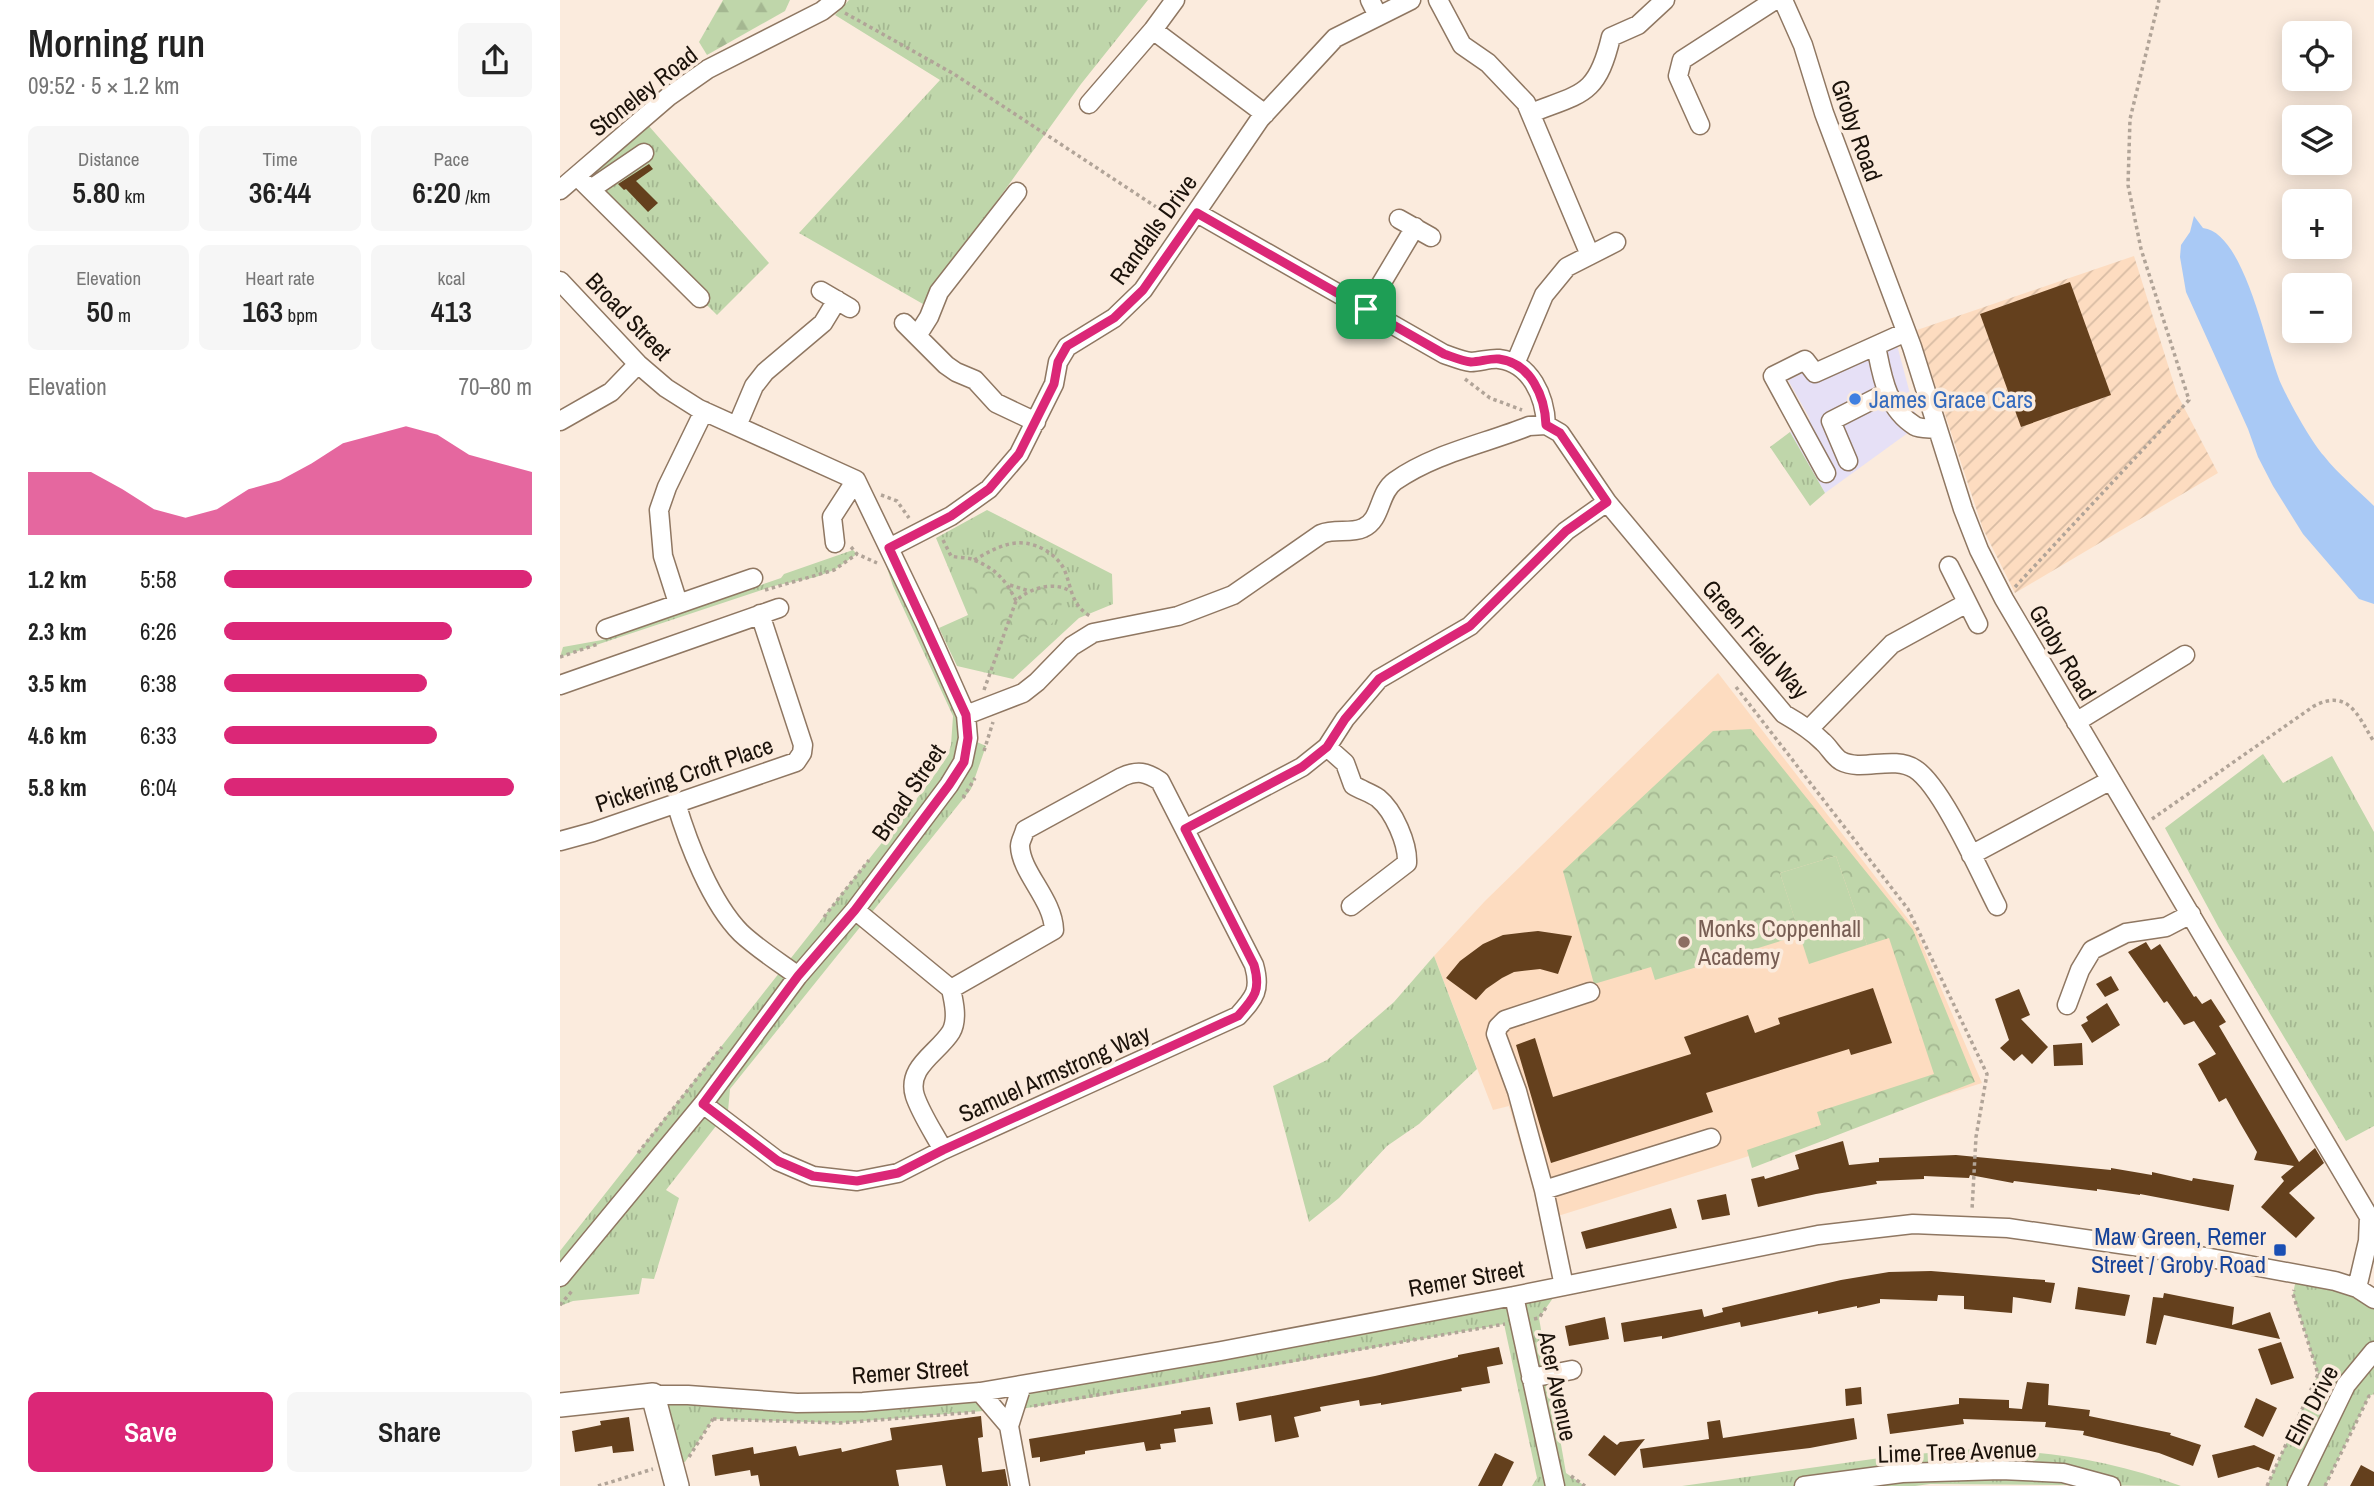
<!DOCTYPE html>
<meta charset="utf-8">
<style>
body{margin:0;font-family:"Archivo Narrow",sans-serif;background:#f6f6f6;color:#222;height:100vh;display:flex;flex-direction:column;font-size:26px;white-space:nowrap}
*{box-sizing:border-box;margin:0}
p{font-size:23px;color:#767676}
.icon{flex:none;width:38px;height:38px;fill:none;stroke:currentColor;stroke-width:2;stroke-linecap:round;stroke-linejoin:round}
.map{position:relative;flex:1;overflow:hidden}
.side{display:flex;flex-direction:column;background:#fff;width:560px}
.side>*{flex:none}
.controls{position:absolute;left:1722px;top:21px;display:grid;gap:14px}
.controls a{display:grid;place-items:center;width:70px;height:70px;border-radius:10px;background:#fff;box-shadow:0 4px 18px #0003;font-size:35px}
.pin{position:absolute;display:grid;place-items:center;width:60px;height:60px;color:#fff;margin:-30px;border-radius:14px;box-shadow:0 4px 10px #0006}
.round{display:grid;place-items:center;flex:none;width:74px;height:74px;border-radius:10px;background:#f6f6f6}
.summary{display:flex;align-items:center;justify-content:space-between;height:119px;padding:0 28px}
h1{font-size:38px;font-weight:600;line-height:52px}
.stats{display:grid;grid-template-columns:repeat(3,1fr);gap:10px;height:119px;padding:7px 28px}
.stats div{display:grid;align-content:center;border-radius:10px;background:#f6f6f6;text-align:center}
.stats b{font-size:30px;font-weight:600}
.stats small{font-size:19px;font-weight:400}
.stats p{font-size:19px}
.chart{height:196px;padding:14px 28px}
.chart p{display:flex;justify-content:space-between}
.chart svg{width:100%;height:126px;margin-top:7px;fill:#db2777;opacity:.7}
.cta{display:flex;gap:14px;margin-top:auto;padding:14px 28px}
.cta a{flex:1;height:80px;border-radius:10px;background:#db2777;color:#fff;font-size:28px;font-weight:600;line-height:80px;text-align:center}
.cta a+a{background:#f6f6f6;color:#222}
ul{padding:0 28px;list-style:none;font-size:23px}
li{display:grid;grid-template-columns:112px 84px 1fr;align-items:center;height:52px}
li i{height:18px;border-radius:9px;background:#db2777}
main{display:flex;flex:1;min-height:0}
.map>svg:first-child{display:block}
.commercial{fill:#e6e0f6}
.industrial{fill:url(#industrial-furrows)}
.built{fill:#fddcc0}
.grass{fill:url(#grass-tufts)}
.forest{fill:url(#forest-firs)}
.park{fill:url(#park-crowns)}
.pitch{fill:#bfd6aa}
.water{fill:#a9c9f5}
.building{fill:#64401d}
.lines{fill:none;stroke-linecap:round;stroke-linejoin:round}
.minor-casing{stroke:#8f7762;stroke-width:21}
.major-casing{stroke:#8f7762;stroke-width:26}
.path{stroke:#b1a498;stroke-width:3.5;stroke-dasharray:3.5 3.5;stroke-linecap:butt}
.minor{stroke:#fff;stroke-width:18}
.major{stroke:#fff;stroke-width:23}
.route-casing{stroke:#fff;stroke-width:14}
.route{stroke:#db2777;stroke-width:9}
.shop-dot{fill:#3f7fe0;stroke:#fbebdd;stroke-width:2.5}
.education-dot{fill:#8d6e63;stroke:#fbebdd;stroke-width:2.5}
.transit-dot{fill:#1a4fb4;stroke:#fbebdd;stroke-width:2.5}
.labels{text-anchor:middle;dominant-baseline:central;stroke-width:7;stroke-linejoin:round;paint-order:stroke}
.street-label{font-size:24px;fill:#1b120a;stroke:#fbebdd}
.shop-label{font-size:24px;fill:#366cbe;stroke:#fbebdd;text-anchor:start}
.education-label{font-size:24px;fill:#785e54;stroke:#fbebdd;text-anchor:start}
.transit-label{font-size:24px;fill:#164399;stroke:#fbebdd;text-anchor:end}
</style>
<main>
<section class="side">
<div class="summary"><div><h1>Morning run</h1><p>09:52 · 5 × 1.2 km</p></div><a class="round"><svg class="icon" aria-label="share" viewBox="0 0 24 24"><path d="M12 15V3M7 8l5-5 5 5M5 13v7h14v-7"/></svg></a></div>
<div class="stats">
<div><p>Distance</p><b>5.80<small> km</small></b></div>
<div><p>Time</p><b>36:44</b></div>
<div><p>Pace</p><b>6:20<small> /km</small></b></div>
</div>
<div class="stats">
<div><p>Elevation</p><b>50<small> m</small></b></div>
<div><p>Heart rate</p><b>163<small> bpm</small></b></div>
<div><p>kcal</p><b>413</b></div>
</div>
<div class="chart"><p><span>Elevation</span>70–80 m</p>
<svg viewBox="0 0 160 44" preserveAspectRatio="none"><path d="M0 44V22L10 22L20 22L30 28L40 35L50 38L60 35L70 28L80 25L90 19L100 12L110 9L120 6L130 9L140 16L150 19L160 22V44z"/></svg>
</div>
<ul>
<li><b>1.2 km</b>5:58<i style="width:100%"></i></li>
<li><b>2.3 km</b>6:26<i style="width:74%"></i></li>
<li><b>3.5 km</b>6:38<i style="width:66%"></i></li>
<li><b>4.6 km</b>6:33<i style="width:69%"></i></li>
<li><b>5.8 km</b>6:04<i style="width:94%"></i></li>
</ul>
<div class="cta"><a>Save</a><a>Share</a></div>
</section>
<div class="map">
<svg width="1814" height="1486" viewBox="0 0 1814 1486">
<defs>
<pattern id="industrial-furrows" width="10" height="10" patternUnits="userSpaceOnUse" patternTransform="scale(1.75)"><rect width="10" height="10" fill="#fddcc0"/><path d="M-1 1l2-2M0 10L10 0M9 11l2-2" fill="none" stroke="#d8bca4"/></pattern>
<pattern id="grass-tufts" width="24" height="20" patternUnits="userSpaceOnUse" patternTransform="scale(1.75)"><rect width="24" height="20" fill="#bfd6aa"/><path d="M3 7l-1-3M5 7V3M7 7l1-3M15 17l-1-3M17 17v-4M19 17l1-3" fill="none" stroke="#a4b791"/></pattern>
<pattern id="forest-firs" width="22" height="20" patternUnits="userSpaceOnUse" patternTransform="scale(1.75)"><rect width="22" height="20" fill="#bfd6aa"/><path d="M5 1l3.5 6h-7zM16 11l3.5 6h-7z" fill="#a4b791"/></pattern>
<pattern id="park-crowns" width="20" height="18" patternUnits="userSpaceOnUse" patternTransform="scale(1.75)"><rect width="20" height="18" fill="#bfd6aa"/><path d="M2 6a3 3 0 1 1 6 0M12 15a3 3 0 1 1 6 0" fill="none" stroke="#a4b791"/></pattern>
</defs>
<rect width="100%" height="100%" fill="#fbebdd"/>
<path class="commercial" d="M1333,330L1357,420L1356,427L1265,493L1230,432L1250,419L1228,380Z"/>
<path class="industrial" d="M1574,256L1617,394L1658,473L1455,593L1423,529L1357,330Z"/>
<path class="built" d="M1158,673L1355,928L1422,1083L982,1221L949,1106L933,1110L874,956L925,901Z"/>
<path class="grass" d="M289,0H588L521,84L363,304L239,233L380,80L275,15Z
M88,125L209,263L157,315L17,176Z
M1230,432L1265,493L1250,506L1210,447Z
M427,510L552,574L553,604L519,618L453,679L397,666L379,628L408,615L376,538Z
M293,550L297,554L274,570L256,577L214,586L0,657L3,647L42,640L221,578L224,574Z
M336,563L408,738L426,746L411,789L170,1089L167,1122L156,1126L106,1190L119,1198L94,1279L82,1278L79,1294L13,1301L0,1306V1251L369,783L387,757L391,745L393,716L333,586L326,565Z
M1703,754L1723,783L1772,756L1814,832V1126L1786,1141L1659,928L1605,828Z
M874,956L917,1069L859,1124L827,1146L779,1198L749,1222L713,1086L767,1060L834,1002Z
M1737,1274L1814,1299V1394L1809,1396L1765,1486H1707L1758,1374L1733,1294Z
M990,1289L993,1298L979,1318L1006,1473L1025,1486H972L977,1478L944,1324L602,1386L454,1410L462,1385Z
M420,1392L435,1410L280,1423L153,1419L125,1462L110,1463L93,1395L237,1403Z
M1414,1449C1488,1451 1550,1460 1621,1486L1370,1484L1355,1486H1122L1334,1456Z"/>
<path class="forest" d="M163,0H230L225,11L147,55L139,42Z"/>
<path class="park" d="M409 593a47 47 0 1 1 94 0a47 47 0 1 1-94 0Z
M1191,729L1353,930L1415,1082L1192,1168L1187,1150L1261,1125L1257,1112L1374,1074L1329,938L1307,945L1276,856L1220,873L1240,935L1095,980L1091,967L1034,984L1003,871L1153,731Z"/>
<path class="pitch" d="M1276,856L1307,945L1249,964L1220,873Z"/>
<path class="water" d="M1634,216L1643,228C1686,233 1706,352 1722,386C1731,405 1751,441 1764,456C1778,474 1798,490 1814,506V604L1799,599L1743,534L1713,486L1698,457L1688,429L1626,292L1620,257L1621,245L1630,232Z"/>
<path class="building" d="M89,164L93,169L76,181L98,203L88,212L66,189L64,190L58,184Z
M1510,282L1551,395L1461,427L1420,314Z
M978,931L1012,936L998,974L980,969L954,972L942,978L926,989L916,1000L886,978L900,961L923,944L943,935Z
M1586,942L1591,950L1600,944L1634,997L1636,996L1642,1004L1651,999L1666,1022L1659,1026L1739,1162L1755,1148L1764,1163L1729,1193L1755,1218L1736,1238L1701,1207L1724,1181L1721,1177L1734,1166L1694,1160L1697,1152L1680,1123L1666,1098L1659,1102L1638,1064L1656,1054L1634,1021L1624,1025L1607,1001L1604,1003L1568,952Z
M1551,976L1559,990L1545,997L1536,984Z
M1313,988L1332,1043L1291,1055L1289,1049L1146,1093L1153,1112L991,1163L956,1045L975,1038L993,1097L1131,1054L1124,1037L1188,1015L1195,1033L1220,1024L1218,1018Z
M1459,989L1470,1015L1461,1019L1488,1047L1472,1064L1462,1054L1454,1061L1440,1048L1449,1040L1435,999Z
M1547,1003L1560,1025L1532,1043L1521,1025L1528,1021L1526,1017Z
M1522,1043L1523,1065L1494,1066L1493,1045Z
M1283,1141L1289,1165L1319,1162V1158L1396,1155L1551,1170V1168L1592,1175V1172L1632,1181L1633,1178L1674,1185L1669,1211L1580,1194V1195L1537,1189V1191L1454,1181L1453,1183L1410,1175L1409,1178L1364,1176V1179L1316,1181L1317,1184L1256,1194L1198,1207L1191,1179L1204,1176L1205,1179L1239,1169L1235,1155Z
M1166,1194L1170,1215L1142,1220L1137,1200Z
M1111,1208L1117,1228L1026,1249L1021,1232Z
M1371,1271L1485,1280V1282L1495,1283L1491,1303L1453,1297L1452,1313L1404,1309V1296L1378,1295L1377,1301L1320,1299V1303L1297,1308V1306L1258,1314V1311L1181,1327L1180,1322L1102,1339V1336L1064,1342L1061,1323L1142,1309L1144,1317L1163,1312L1162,1308L1281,1280L1329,1272Z
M1518,1287L1570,1295L1565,1316L1515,1309Z
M1604,1293L1674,1307L1672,1325L1710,1312L1720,1339L1604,1315L1596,1345L1586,1343L1593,1297L1603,1298Z
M1045,1317L1049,1339L1009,1346L1005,1326Z
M1721,1342L1734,1378L1711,1385L1698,1349Z
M939,1347L943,1364L927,1367L930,1383L901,1388L902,1391L821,1405V1403L800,1406L799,1400L760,1407L761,1411L734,1417L739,1437L715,1442L711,1415L679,1421L676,1403L815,1376L898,1357V1355Z
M1467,1382L1489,1384L1488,1405L1530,1410L1529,1416L1611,1433L1610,1435L1641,1445L1633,1466L1599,1453L1523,1435L1524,1431L1485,1427L1486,1422L1403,1419L1404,1424L1330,1434L1327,1414L1399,1404V1398L1449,1400V1408L1462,1409Z
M1301,1387L1302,1404L1286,1406L1285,1389Z
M1696,1398L1717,1408L1703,1437L1684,1427Z
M650,1407L653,1424L614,1429L616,1442L600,1444L601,1449L586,1451L584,1442L525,1451V1454L480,1462V1457L472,1458L469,1439L621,1414V1411Z
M421,1416L423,1437L418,1438L422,1472L445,1469L448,1486H386L382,1465L336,1470L339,1486H200L198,1475L191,1476L190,1470L155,1476L152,1455L193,1447L194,1454L236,1446L239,1456L281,1448L282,1452L332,1440L330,1428Z
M69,1417L74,1451L53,1453L52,1446L15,1452L12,1431L41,1425L40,1421Z
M1294,1418L1297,1439L1250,1448L1083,1468L1080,1449L1149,1439L1147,1422L1160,1420L1163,1438Z
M1044,1435L1057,1445L1060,1442L1085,1439L1055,1476L1028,1455Z
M1694,1445L1715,1455L1709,1471L1698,1467L1658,1478L1652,1455Z
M935,1453L954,1462L942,1486H918Z
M1801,1465L1814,1472V1486H1790Z"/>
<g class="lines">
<defs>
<path id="minor" d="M810,0L818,16
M878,0L902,45L928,63L966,103L1030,255
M1223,0L1243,45L1264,113L1352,347L1403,509L1419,550L1444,599L1809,1217L1808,1241L1797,1288
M593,30L705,114
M529,104L593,30L615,0
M971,113C1022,93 1037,96 1051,37L1078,25L1105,0
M1140,125L1118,76L1122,60L1215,0
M17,176L140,298
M31,189L84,153
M0,190L108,97L148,69L262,11L276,0
M637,213L884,354C893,357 902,361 911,362C920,362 930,358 939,359C971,363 985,397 986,425
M839,219L871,237
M0,281L78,364L106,388L139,409L296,480L365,623L406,715L408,738L403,762L389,785L295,910L238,976L143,1104L0,1277
M261,291L290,308
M806,309L855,227
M344,323L386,365L396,372L415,380L436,403L476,422
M357,336L369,317L379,292L457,192
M1316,346C1322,375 1326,408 1355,426C1360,429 1371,428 1377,429
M955,364L984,295L1007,267L1056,242
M0,421L51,392L78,364
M986,425L1000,433L1047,502L1224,714C1238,722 1251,730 1263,742C1269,747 1274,757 1281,761C1302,772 1333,755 1355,769C1382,786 1421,875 1437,906
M177,426L194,386L205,372L263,323L277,300
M1288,461L1271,421L1326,393
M1266,473L1213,376L1245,360L1255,373L1346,332
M275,543L272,517L296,480
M329,548L391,516L429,489L459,454L494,384L498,362L507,347L554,318L583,290L700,119L775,38L851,0
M1389,566L1418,624
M118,603L103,556L99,510L107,487L144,411
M46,629L193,578
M0,685L219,608
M406,715L463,693L477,682L512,646L533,633L618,616L673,595L761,534C775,528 790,534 803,528C822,520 818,493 835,481C875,453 924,444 969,426L986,425
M1516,722L1625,655
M1249,729L1332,644L1407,603
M767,747L785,763L793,785C801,790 811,793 818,798C834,811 848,844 847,863L791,906
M116,803C128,843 151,903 181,933C198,949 219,962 238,976
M625,829L742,767L767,747L785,719L819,679L910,626L1006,531L1047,502
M0,841L33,832L236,762L242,753L243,745L200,614
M1411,855L1551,780
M295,910L391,989
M1507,1005L1520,970L1532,950L1566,933L1606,927L1631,914
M143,1104L218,1161L253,1176L297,1181L338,1173L383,1150L678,1016C695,997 701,990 694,965L600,781C586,772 578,770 562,777L465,830C464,835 460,841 460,846C461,873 493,899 494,930L391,989C394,1002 398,1020 391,1032C378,1053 346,1067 355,1096C361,1114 374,1133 383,1150
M984,1190L1151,1138
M1004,1286L984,1190L957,1091L936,1034L938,1027L945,1020L1030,992
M954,1296L995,1486
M971,1378L1012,1370
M420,1392L449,1426L462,1385
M93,1395H128L237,1403L303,1402L420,1392L661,1351L954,1296L1258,1235L1353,1224L1448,1228L1629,1254L1775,1281L1797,1288L1814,1299
M449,1426L460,1486
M1244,1486L1342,1473L1441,1470L1503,1473L1551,1486
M1737,1486L1786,1385L1814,1351"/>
<path id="major" d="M0,1405L93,1395L117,1486"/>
</defs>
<use href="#minor" class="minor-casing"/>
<use href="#major" class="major-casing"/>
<path class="path" d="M285,13L394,74L613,218
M905,379L930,398L962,410
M321,495L337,501L349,518
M383,540L391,556C398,558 408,557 414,560C436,569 446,580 456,601
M291,547L297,554L317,563
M414,560C439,546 458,535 485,550C493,555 500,561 504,569C512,587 510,604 530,616
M450,585L469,591
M1455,587L1629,400L1581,249L1568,185L1570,119L1599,0
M205,590L274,570L297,554
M0,657L38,644
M1176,687L1348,909L1427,1074L1416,1137L1412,1210
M424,690L456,601C469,588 494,581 510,591
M424,751L433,722
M403,798L415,778
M1592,819L1754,706C1789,688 1798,716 1814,742
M264,917L309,860
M78,1153L162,1047
M0,1305L12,1291
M974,1319L979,1318L987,1306
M1758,1374L1773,1380
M474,1406L945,1324
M153,1419L280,1423L416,1412
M129,1457L153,1419
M1011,1476L1025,1486
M38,1486L93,1469
M1707,1486L1758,1374L1733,1294L1734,1290
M1765,1486L1809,1396L1814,1394"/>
<use href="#minor" class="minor"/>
<use href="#major" class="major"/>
</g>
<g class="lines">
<defs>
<path id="route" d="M637,213L884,354C893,357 902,361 911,362C920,362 930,358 939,359C971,363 985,397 986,425L1000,433L1047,502L1006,531L910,626L819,679L785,719L767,747L742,767L625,829L694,965C701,990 695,997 678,1016L383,1150L338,1173L297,1181L253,1176L218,1161L143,1104L238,976L295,910L389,785L404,762L408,738L406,715L329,548L391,516L429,489L459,454L494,384L498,362L507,346L554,318L583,290Z"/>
</defs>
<use href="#route" class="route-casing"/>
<use href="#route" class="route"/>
</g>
<circle class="shop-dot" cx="1295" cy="399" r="7"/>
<circle class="education-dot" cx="1124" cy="942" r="7"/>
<rect class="transit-dot" x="1713" y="1243" width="14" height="14" rx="3.5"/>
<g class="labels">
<g class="street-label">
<text transform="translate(83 91) rotate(-38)">Stoneley Road</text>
<text transform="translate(1297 130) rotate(70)">Groby Road</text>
<text transform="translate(593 229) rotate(-54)">Randalls Drive</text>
<text transform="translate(69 316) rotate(46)">Broad Street</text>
<text transform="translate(1196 639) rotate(49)">Green Field Way</text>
<text transform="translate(1503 652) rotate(59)">Groby Road</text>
<text transform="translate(124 774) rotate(-19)">Pickering Croft Place</text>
<text transform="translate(348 792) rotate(-56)">Broad Street</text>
<text transform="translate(494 1073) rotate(-24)">Samuel Armstrong Way</text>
<text transform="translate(906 1278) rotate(-10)">Remer Street</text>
<text transform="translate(350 1371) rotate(-4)">Remer Street</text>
<text transform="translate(998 1386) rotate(78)">Acer Avenue</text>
<text transform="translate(1751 1405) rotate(-62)">Elm Drive</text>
<text transform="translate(1397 1451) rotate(-2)">Lime Tree Avenue</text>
</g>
<g class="shop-label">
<text x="1309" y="399">James Grace Cars</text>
</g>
<g class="education-label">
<text x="1138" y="928">Monks Coppenhall<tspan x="1138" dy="28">Academy</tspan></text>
</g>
<g class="transit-label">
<text x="1706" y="1236">Maw Green, Remer<tspan x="1706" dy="28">Street / Groby Road</tspan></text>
</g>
</g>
</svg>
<div class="controls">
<a><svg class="icon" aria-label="locate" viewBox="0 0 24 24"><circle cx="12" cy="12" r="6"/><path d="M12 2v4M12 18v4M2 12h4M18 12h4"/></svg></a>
<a><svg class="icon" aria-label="layers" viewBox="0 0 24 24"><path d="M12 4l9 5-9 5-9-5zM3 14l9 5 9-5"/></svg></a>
<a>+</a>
<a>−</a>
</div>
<div class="pin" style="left:806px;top:309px;background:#1e9e55"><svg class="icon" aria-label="arrive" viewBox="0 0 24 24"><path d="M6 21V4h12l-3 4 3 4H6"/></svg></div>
</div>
</main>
